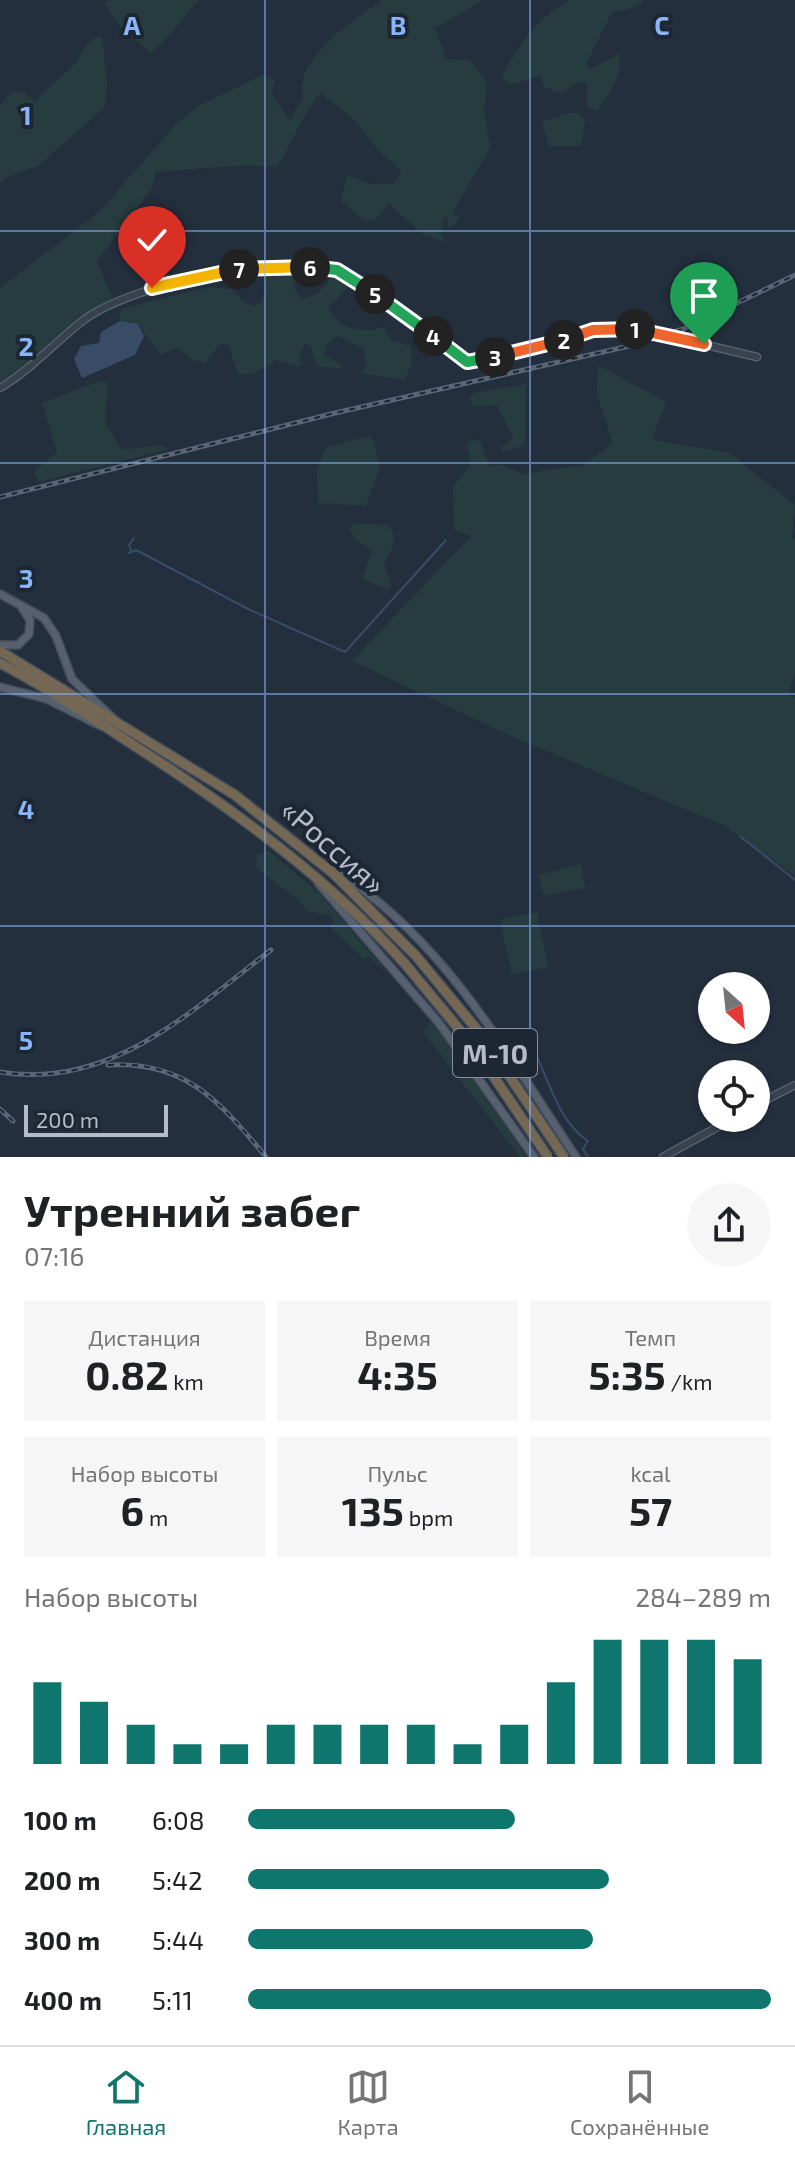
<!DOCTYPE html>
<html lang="ru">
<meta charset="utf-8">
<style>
body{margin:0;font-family:"Exo 2",sans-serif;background:#f6f6f6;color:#202124;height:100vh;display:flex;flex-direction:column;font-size:30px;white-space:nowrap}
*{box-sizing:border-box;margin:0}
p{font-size:26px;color:#757577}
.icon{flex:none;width:44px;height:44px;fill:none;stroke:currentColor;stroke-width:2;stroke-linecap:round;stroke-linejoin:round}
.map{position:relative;height:1157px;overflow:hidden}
.side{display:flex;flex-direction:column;background:#fff;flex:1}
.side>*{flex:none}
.needle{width:52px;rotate:153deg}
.buttons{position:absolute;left:698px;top:972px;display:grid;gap:16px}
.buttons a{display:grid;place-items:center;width:72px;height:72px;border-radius:50%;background:#fff;box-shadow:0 2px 6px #0004;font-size:40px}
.scale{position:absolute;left:24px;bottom:20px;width:144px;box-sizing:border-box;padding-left:8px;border:4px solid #b4bcc9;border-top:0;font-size:22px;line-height:28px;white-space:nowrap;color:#b4bcc9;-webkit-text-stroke:6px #1d2633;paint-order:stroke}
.pin{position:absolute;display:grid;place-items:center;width:68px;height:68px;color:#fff;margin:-82px -34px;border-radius:50% 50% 50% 0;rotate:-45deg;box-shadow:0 0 8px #0007}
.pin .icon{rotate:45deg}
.km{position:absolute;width:40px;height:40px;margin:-20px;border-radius:50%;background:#222;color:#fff;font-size:22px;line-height:40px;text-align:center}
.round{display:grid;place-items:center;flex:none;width:84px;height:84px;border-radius:42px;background:#f6f6f6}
.overview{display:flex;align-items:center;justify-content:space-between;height:136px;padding:0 24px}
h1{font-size:44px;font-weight:700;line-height:60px}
.stats{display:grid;grid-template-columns:repeat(3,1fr);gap:12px;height:136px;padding:8px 24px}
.stats div{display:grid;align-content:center;border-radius:0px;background:#f6f6f6;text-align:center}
.stats b{font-size:40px;font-weight:700}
.stats small{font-size:22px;font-weight:400}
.stats p{font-size:22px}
.chart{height:224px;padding:16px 24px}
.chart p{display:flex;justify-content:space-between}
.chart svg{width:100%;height:144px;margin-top:8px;stroke:#0f766e;stroke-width:6}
ul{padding:0 24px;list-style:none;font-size:26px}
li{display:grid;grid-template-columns:128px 96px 1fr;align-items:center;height:60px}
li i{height:20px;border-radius:10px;background:#0f766e}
.dock{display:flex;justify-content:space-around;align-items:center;height:112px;border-top:2px solid #e0e0e0;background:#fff;font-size:22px;color:#757577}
.dock a{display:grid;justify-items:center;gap:4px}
.dock .active{color:#0f766e}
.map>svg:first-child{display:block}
.green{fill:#263c3f}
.water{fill:#394c67}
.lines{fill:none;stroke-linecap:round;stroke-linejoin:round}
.stream{stroke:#394c67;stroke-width:2}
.minor-casing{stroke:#565f6c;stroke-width:9}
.major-casing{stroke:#414a57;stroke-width:10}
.highway-casing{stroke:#434c59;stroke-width:12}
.minor{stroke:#38414e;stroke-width:6}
.major{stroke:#56606e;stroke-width:7}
.highway{stroke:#746855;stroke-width:9}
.rail-casing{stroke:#5a6575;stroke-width:5}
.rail{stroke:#1d2633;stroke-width:2;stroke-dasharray:6;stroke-linecap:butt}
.highway-bridge-casing{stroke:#434c59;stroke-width:12;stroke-linecap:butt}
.highway-bridge{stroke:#746855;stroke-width:9}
.split-1-casing{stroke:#fff;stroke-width:16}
.split-2-casing{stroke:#fff;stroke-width:16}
.split-3-casing{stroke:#fff;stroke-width:16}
.split-4-casing{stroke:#fff;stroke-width:16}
.split-5-casing{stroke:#fff;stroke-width:16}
.split-6-casing{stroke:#fff;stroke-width:16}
.split-7-casing{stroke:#fff;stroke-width:16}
.split-8-casing{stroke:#fff;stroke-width:16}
.split-9-casing{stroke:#fff;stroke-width:16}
.split-1{stroke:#f0652b;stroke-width:10}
.split-2{stroke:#f0652b;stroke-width:10}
.split-3{stroke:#f0652b;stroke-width:10}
.split-4{stroke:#22a559;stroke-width:10}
.split-5{stroke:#22a559;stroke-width:10}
.split-6{stroke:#22a559;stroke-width:10}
.split-7{stroke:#f5b400;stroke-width:10}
.split-8{stroke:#f5b400;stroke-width:10}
.split-9{stroke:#f5b400;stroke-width:10}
.grid{fill:none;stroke:#8ab4f8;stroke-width:2;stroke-opacity:0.55}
.labels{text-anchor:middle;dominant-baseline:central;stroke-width:8;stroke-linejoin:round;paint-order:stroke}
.shield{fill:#1d2633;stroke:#878f9c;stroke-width:2}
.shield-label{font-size:28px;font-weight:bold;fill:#b4bcc9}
.street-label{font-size:30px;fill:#b4bcc9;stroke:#1d2633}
.grid-label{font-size:26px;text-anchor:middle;font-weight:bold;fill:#8ab4f8;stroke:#1d2633;stroke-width:8;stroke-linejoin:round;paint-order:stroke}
</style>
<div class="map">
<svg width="795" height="1157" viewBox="0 0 795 1157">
<rect width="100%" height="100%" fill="#242f3e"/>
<path class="green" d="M110,0H199C182,18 171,37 151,53L120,26L105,4Z
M382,0H484L435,28L446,59L469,60L487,82L484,111L490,148L453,212L460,219L449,228L448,218L443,217L441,235L447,243L424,235L389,204L373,222L364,220L341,201L347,175L371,184H393L402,172L377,149L356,121L320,93C302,115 293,142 277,167L247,165L156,172L153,187L97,261L113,298C73,323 42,362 0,382V288L100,211L175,125L198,106L263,75L275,79L272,95L290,120L303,97C295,56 354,21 382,0Z
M570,0H645L628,10L612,12L586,64L590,69L619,54C622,77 610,94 597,111L587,108V82H580L560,93L544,87L540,76L509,85L502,78C514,49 541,14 570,0Z
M96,37H102L107,82L105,107L38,166L5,178L0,185V107L9,94L20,90L35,101L76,63L86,45Z
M568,113H579L585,120L581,146H549L542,122Z
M337,273L352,283L328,308C339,330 363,334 384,327L391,340L411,346V365L405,380L362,373L366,364L364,350L338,336L328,343L324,355L342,365L341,368L316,366L311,347L305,344L299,357L302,364L298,367L277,360L252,374H238L228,343L219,345L205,363L193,360L178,348L160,355L138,324L120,321L119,311L127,307L211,287L233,290L243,302L255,306L262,301L267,277L298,275L294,287L301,299L317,294Z
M598,365L666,402L652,440L730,453L795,505L792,538L795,540V673L788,694L795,698V876L723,825L513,737L352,661L471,536L454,530L453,487L470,466L467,442L480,439L489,466L502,465L524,474L583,465L613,443L597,394Z
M99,381L108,383L105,422L122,450L160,445L169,449L39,482L34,472L57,452L42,403Z
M526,384L525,445L503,451L500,448L513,438L497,405L474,406L469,399L474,393Z
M369,436L374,440L380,468L366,506L318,503L317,468L326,447Z
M354,523L388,525C399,539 393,549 384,563L392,586L387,590L362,578L372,551L356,540L349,528Z
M269,851L318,892L388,974L369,957L364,959L330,927L334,920L327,914L306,911C302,899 269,879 256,868L257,854Z
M581,864L585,888L544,896L539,875Z
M537,912L548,967L512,975L500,920Z
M432,1022L527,1157H520L422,1031Z"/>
<path class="water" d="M120,321L138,324L144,336L135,355L82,378L74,359L81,346L99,343L101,332Z"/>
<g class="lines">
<path class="stream" d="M131,551L129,545L134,538
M129,553L136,550L250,610L345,652L446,540
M741,837L795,880
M527,1037C547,1070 555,1120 588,1141L583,1149L588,1157"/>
<defs>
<path id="minor" d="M0,388C32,369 56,341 85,319C132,285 282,250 338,270C365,280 443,341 467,362L607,329H639L757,357
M756,1105L795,1085
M663,1157L734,1118"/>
<path id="major" d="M0,594L44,618L56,636L72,679L115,720
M0,645H18L29,634L30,620L22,608
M0,687L47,699L101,726
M332,869C441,934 507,1054 576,1157
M318,883L439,1023L534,1157"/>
<path id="highway" d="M0,651L235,795L334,874L416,956
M0,663C49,689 94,719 141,750C237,812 329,879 406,965"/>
</defs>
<use href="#minor" class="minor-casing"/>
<use href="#major" class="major-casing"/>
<use href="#highway" class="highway-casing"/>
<use href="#minor" class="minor"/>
<use href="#major" class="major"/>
<use href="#highway" class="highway"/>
<defs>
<path id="rail" d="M0,497L335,413L629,346L683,329L795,275
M108,1065C186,1060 221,1103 266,1157
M0,1072C110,1090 190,1012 271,950
M0,1109L13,1121"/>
</defs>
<use href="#rail" class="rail-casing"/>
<use href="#rail" class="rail"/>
<defs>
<path id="highway-bridge" d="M416,956L483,1037L564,1157
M406,965L473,1046L548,1157"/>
</defs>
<use href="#highway-bridge" class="highway-bridge-casing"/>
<use href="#highway-bridge" class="highway-bridge"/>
</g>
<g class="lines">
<defs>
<path id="split-1" d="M635,329L704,344"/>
<path id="split-2" d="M564,340L593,330L635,329"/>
<path id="split-3" d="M495,357L564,340"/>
<path id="split-4" d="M433,336L467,362L495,357"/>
<path id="split-5" d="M375,294L433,336"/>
<path id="split-6" d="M310,267L337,270L375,294"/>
<path id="split-7" d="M239,269L310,267"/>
<path id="split-8" d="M169,284L239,269"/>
<path id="split-9" d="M152,288L169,284"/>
</defs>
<use href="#split-1" class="split-1-casing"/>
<use href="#split-2" class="split-2-casing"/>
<use href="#split-3" class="split-3-casing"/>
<use href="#split-4" class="split-4-casing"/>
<use href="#split-5" class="split-5-casing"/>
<use href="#split-6" class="split-6-casing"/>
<use href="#split-7" class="split-7-casing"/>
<use href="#split-8" class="split-8-casing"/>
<use href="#split-9" class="split-9-casing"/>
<use href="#split-1" class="split-1"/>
<use href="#split-2" class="split-2"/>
<use href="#split-3" class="split-3"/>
<use href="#split-4" class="split-4"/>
<use href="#split-5" class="split-5"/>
<use href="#split-6" class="split-6"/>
<use href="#split-7" class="split-7"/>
<use href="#split-8" class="split-8"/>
<use href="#split-9" class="split-9"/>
</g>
<path class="grid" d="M265,0V1157M530,0V1157M0,231H795M0,463H795M0,694H795M0,926H795"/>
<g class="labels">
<rect class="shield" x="453" y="1029" width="84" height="48" rx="6"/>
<g class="shield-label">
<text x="495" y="1053">М-10</text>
</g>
<g class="street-label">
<text transform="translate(334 846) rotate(41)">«Россия»</text>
</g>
</g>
<g class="grid-label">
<text x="132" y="35">A</text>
<text x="398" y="35">B</text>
<text x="662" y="35">C</text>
<text x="26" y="125">1</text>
<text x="26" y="356">2</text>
<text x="26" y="588">3</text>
<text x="26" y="819">4</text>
<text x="26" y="1050">5</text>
</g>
</svg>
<div class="buttons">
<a><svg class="needle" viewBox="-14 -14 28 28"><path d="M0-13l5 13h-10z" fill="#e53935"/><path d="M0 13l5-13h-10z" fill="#757577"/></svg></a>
<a><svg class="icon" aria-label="locate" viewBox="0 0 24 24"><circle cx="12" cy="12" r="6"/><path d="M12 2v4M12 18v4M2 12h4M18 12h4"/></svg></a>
</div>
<div class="scale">200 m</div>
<div class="pin" style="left:704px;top:344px;background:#1e9e55"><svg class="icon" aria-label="arrive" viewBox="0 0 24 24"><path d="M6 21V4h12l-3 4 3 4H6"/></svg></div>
<div class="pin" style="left:152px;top:288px;background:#d93025"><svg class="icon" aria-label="check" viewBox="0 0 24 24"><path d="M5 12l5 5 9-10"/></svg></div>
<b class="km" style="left:635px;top:329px">1</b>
<b class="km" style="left:564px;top:340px">2</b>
<b class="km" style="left:495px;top:357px">3</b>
<b class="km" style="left:433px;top:336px">4</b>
<b class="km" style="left:375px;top:294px">5</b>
<b class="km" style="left:310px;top:267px">6</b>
<b class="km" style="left:239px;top:269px">7</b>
</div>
<section class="side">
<div class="overview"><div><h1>Утренний забег</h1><p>07:16</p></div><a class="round"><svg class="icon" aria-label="share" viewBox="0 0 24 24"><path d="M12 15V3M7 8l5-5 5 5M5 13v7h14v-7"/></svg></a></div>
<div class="stats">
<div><p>Дистанция</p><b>0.82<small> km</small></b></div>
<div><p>Время</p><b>4:35</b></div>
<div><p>Темп</p><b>5:35<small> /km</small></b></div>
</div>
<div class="stats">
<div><p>Набор высоты</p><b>6<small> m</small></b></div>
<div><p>Пульс</p><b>135<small> bpm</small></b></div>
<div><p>kcal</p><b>57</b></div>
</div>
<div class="chart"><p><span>Набор высоты</span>284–289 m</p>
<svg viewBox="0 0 160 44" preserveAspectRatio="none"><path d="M5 44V19M15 44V25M25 44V32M35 44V38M45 44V38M55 44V32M65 44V32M75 44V32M85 44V32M95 44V38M105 44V32M115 44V19M125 44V6M135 44V6M145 44V6M155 44V12"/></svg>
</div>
<ul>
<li><b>100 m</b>6:08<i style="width:51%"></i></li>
<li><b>200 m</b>5:42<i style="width:69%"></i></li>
<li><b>300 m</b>5:44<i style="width:66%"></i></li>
<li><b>400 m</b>5:11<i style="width:100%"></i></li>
</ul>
</section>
<nav class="dock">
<a class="active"><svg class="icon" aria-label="home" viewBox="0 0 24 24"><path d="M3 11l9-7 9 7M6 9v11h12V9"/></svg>Главная</a>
<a><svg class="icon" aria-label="map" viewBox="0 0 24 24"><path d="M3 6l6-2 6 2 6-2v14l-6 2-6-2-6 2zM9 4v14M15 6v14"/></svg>Карта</a>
<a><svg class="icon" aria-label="saved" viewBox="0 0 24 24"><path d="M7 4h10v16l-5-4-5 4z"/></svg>Сохранённые</a>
</nav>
